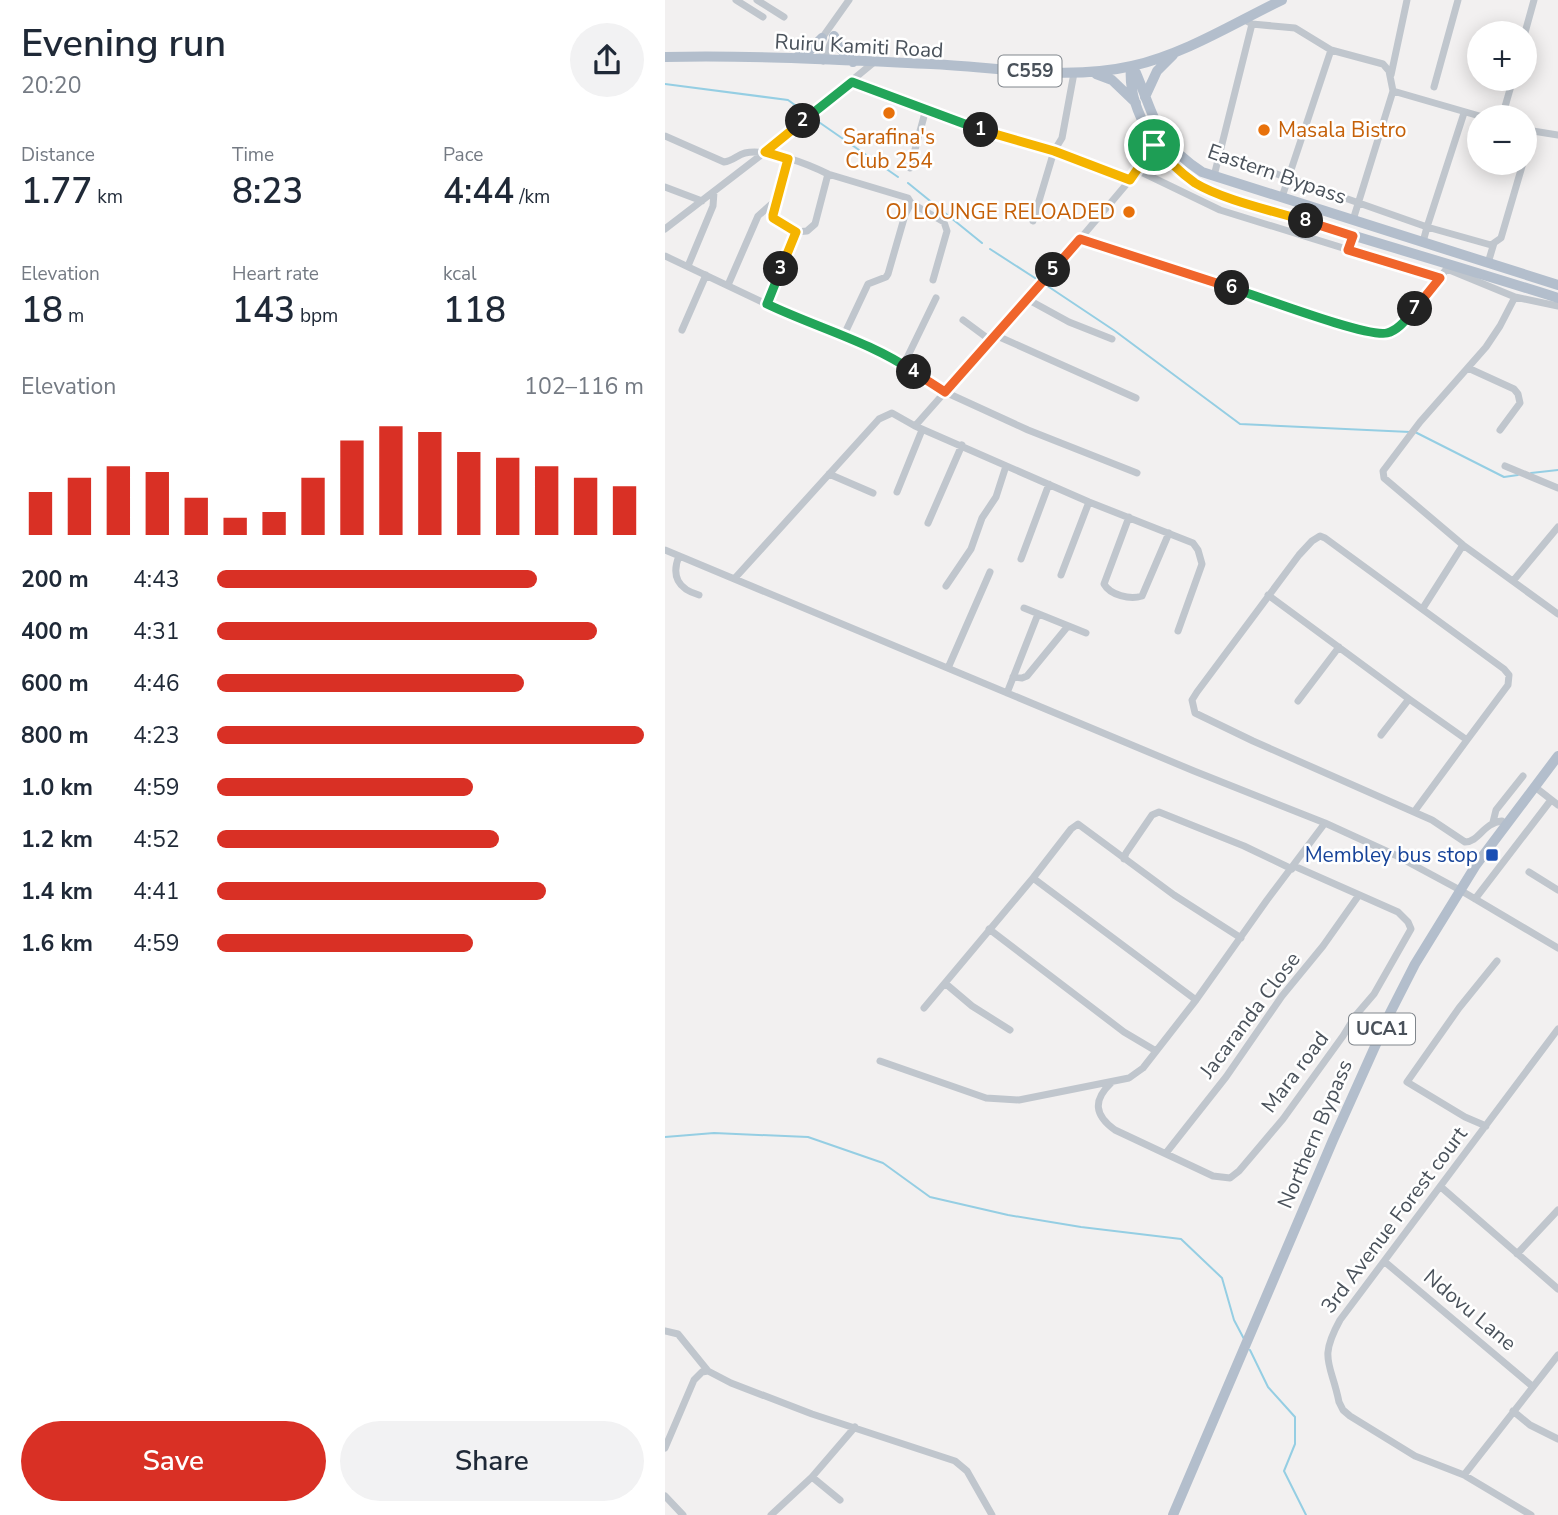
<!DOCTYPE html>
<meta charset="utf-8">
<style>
body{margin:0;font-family:"Nunito Sans",sans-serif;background:#f2f2f3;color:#1f2937;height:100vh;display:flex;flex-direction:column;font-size:26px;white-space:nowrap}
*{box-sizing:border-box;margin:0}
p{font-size:23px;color:#747a83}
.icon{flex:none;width:38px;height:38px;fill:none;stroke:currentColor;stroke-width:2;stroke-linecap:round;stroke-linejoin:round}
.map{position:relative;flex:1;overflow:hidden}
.panel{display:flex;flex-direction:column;background:#fff;width:665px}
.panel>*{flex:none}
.tools{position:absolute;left:802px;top:21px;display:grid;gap:14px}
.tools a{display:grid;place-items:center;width:70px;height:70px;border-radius:50%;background:#fff;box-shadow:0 4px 18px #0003;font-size:35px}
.pin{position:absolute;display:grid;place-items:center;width:60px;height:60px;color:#fff;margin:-30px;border:4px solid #fff;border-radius:50%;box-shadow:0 2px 7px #0007}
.km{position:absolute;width:35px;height:35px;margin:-18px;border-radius:50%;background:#222;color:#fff;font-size:19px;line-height:35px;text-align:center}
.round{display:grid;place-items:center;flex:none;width:74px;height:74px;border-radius:37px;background:#f2f2f3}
.overview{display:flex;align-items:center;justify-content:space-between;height:119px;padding:0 21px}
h1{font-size:38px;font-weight:600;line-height:52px}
.figures{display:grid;grid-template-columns:repeat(3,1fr);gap:10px;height:119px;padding:7px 21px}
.figures div{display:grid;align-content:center}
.figures b{font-size:35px;font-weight:600}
.figures small{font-size:19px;font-weight:400}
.figures p{font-size:19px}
.chart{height:196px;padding:14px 21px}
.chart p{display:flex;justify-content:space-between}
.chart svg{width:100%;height:126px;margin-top:7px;stroke:#d93025;stroke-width:6}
.button{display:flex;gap:14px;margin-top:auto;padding:14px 21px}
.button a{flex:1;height:80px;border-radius:42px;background:#d93025;color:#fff;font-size:28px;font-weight:600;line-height:80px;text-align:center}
.button a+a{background:#f2f2f3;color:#1f2937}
ul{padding:0 21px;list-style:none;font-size:23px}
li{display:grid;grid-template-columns:112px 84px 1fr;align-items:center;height:52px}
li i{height:18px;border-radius:9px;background:#d93025}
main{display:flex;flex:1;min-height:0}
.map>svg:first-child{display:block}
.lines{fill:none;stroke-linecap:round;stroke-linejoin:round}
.stream{stroke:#95cee3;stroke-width:2}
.street{stroke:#c0c6cd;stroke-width:7}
.primary{stroke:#b3becc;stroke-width:10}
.split-1-casing{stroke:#fff;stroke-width:14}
.split-2-casing{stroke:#fff;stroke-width:14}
.split-3-casing{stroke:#fff;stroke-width:14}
.split-4-casing{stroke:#fff;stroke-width:14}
.split-5-casing{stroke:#fff;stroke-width:14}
.split-6-casing{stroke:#fff;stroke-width:14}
.split-7-casing{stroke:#fff;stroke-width:14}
.split-8-casing{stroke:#fff;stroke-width:14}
.split-9-casing{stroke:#fff;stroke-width:14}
.split-1{stroke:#f5b400;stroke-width:9}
.split-2{stroke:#22a559;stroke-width:9}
.split-3{stroke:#f5b400;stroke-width:9}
.split-4{stroke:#22a559;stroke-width:9}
.split-5{stroke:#f0652b;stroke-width:9}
.split-6{stroke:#f0652b;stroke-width:9}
.split-7{stroke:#22a559;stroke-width:9}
.split-8{stroke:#f0652b;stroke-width:9}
.split-9{stroke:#f5b400;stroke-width:9}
.food-dot{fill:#e8710a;stroke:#fff;stroke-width:2.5}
.transit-dot{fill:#1a4fb4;stroke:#fff;stroke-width:2.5}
.labels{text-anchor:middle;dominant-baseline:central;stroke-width:5;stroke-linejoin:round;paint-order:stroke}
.shield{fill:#fff;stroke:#80868c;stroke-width:2}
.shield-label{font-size:19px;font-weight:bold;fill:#4a525b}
.street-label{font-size:21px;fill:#4a525b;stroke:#fff}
.food-label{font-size:21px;fill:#c56008;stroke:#fff;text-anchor:start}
.transit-label{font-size:21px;fill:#164399;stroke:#fff;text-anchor:end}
</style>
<main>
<section class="panel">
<div class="overview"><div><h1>Evening run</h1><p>20:20</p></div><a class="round"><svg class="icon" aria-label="share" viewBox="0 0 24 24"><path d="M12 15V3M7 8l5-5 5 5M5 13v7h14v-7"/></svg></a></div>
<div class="figures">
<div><p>Distance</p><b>1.77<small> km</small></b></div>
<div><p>Time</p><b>8:23</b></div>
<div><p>Pace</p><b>4:44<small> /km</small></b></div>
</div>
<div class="figures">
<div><p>Elevation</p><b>18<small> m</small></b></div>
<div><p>Heart rate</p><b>143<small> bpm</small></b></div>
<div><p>kcal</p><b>118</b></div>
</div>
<div class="chart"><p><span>Elevation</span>102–116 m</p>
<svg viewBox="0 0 160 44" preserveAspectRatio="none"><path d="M5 44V29M15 44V24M25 44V20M35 44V22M45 44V31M55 44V38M65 44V36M75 44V24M85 44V11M95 44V6M105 44V8M115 44V15M125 44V17M135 44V20M145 44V24M155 44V27"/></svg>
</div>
<ul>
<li><b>200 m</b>4:43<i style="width:75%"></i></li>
<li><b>400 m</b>4:31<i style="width:89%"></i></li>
<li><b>600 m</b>4:46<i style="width:72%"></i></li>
<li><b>800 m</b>4:23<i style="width:100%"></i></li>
<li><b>1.0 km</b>4:59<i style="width:60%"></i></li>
<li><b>1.2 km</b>4:52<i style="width:66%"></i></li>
<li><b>1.4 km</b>4:41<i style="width:77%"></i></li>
<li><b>1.6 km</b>4:59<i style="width:60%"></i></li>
</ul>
<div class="button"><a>Save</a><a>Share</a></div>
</section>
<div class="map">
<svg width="893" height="1515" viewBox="0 0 893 1515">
<rect width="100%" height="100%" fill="#f2f0f0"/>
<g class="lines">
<path class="stream" d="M0,84L123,100L141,113
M148,118L233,177
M243,183L317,243
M325,249L373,280
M381,285L450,331L575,424L745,432
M750,432L839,477L853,475
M866,473L893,470
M0,1137L49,1133L143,1137L218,1163L265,1197L343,1215L416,1227L516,1239L557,1278L569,1320L579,1339
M585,1350L603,1387L630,1417V1444L619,1471L641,1515"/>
<path class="street" d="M71,0L98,17
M92,0L119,17
M578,19L587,24L630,28L666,50L718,64L724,71L728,91L818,117
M859,36L869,0
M154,60L157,38L184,0
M158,61L169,35
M726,75L742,0
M186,82L261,109L302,126L389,151L397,138L409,73
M769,87L793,0
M799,113L762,227L826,245L836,238L858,163
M837,117L848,79
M0,136L59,162C68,161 72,155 80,153C102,148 143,164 163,174L150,224L142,231L131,232L102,304
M555,154L762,227L758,242
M123,159L108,215V218L131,232
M859,159L868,131L893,135
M245,168L261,109
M472,170L555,210L775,278
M163,174L243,198L246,203L240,215L223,274L221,277L203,284L178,337
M549,176L587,24
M0,187L37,201
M617,197L666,50
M246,203L279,222L282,231L268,280
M688,220L728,91
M368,221L389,151L465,180
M0,229L100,152L208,63
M415,239L663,320L718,334L732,328L757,301L783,267
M0,256L118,312L239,364L280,392L363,430L472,473
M823,263L829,243
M23,266L48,206L49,192
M63,285L93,216L111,200
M850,297L893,306
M362,299L404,322L447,339
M298,320L325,340
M17,330L41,275
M330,335L471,398
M239,364L271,298
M803,368L849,389L853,394L855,403L835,430
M250,426L424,502L528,543L533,550L537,564L513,631
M840,466L893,488
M164,474L208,493
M232,492L257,430
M464,517L439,584C445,595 465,600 477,596L504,533
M263,523L297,445
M798,545L893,614
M0,550L529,771L660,823L730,855L795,890L893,948
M14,556C6,576 13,589 34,595
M356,559L384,484
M396,575L424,502
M70,578L214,419L227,413L250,426L415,239L465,180L492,141
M848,581L893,527
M281,586L306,549L317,518L331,497L341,466
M603,595L744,699
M359,608L421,633
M758,608L798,545L719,478L718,471L755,422L821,347L835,326L850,297L782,269
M283,668L325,572
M348,677L357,678L362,676L403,626
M342,693L373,614
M633,701L674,647
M716,735L744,699L802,740L843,685L844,675L839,669L660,538L655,536L647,541L634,555L532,692L527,700L530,713L588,741L767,820L800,842C814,842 818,823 837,821L840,824
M870,787L893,805
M749,812L802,740
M828,822L831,810L858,776
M459,859L461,853L487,815L494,812L579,846L627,869
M864,872L893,890
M368,878L531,1000
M810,899L886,800
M324,929L459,1032L491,1051
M281,984L307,1006L345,1030
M259,1008L368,878L406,829L413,824L509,895L576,938
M215,1061L321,1098L354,1100L464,1078L478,1068L531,1000L602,900L660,823
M446,1083C428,1100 429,1115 450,1130L548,1176L565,1178L574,1171L618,1119L678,1036L691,1015L709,994L746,929L743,922L733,912L629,866
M821,1126L800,1117L742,1082L794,1008L832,961
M501,1153L561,1077L617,996L658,946L694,895
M776,1187L893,1289
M852,1254L893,1210
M720,1262L867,1386
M0,1331L13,1334L43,1371L66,1383L147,1414L290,1461L302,1471L327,1515
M848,1411L865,1425L893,1439
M0,1448L29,1380L37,1372L43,1371
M799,1475L893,1355
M147,1477L175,1500
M0,1496L18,1515
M106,1515L147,1477L190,1427
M866,1515L799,1475L750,1456L685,1416L678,1410L674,1402C666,1362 653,1360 675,1320L893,1029"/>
<path class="primary" d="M169,36L175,48L188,62
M0,57C88,55 177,60 266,64C332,67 401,81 467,66C520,54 569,23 617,0
M131,58L144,51L157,38
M466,67C462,110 496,160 531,183C558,200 615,213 647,223C729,248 811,272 893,298
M466,67L471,73C491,120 490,141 537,172L893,285
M431,74L447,80L471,103
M480,97L492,71L508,55
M508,1515L668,1140L725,1013L750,964L811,865L893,756"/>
</g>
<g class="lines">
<defs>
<path id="split-1" d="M316,130L389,151L465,180L489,145"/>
<path id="split-2" d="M138,121L187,82L316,130"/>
<path id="split-3" d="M116,269L131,232L108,218V215L123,159L100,152L138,121"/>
<path id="split-4" d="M116,269L102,304C150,327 206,342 249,372"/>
<path id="split-5" d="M249,372L280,392L388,270"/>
<path id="split-6" d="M388,270L415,239L567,288"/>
<path id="split-7" d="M567,288C593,296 702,338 722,333C734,330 742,318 750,309"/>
<path id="split-8" d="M641,221L688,236L683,250L775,278L750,309"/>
<path id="split-9" d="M489,145C502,159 514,172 530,183C558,200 609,211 641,221"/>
</defs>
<use href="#split-1" class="split-1-casing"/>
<use href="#split-2" class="split-2-casing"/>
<use href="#split-3" class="split-3-casing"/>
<use href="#split-4" class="split-4-casing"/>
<use href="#split-5" class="split-5-casing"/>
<use href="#split-6" class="split-6-casing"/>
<use href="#split-7" class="split-7-casing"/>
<use href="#split-8" class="split-8-casing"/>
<use href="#split-9" class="split-9-casing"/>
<use href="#split-1" class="split-1"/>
<use href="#split-2" class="split-2"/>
<use href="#split-3" class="split-3"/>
<use href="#split-4" class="split-4"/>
<use href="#split-5" class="split-5"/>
<use href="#split-6" class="split-6"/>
<use href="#split-7" class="split-7"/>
<use href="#split-8" class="split-8"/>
<use href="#split-9" class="split-9"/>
</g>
<g class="food-dot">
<circle cx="224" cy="113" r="7"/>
<circle cx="599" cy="130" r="7"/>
<circle cx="464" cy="212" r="7"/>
</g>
<rect class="transit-dot" x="820" y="848" width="14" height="14" rx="3.5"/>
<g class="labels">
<g class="shield">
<rect x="333.5" y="55.5" width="63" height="31" rx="5"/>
<rect x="684" y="1013.5" width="66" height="31" rx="5"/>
</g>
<g class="shield-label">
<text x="365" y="71">C559</text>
<text x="717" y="1029">UCA1</text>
</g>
<g class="street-label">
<text transform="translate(194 46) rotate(3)">Ruiru Kamiti Road</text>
<text transform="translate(612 174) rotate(19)">Eastern Bypass</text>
<text transform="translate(585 1015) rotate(-53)">Jacaranda Close</text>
<text transform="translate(630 1072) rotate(-53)">Mara road</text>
<text transform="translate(650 1134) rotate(-67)">Northern Bypass</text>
<text transform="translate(729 1220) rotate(-53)">3rd Avenue Forest court</text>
<text transform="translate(805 1310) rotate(40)">Ndovu Lane</text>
</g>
<g class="food-label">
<text x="613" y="130">Masala Bistro</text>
<text x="224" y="137" text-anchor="middle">Sarafina's<tspan x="224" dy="24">Club 254</tspan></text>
<text x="450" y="212" text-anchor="end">OJ LOUNGE RELOADED</text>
</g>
<g class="transit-label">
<text x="813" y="855">Membley bus stop</text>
</g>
</g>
</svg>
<div class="tools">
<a>+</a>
<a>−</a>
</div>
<div class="pin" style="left:489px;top:145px;background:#1e9e55"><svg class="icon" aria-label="arrive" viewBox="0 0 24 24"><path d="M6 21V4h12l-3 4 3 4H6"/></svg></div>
<b class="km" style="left:316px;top:130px">1</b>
<b class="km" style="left:138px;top:121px">2</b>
<b class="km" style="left:116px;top:269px">3</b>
<b class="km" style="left:249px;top:372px">4</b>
<b class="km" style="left:388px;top:270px">5</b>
<b class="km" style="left:567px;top:288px">6</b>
<b class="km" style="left:750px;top:309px">7</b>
<b class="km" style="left:641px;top:221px">8</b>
</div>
</main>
